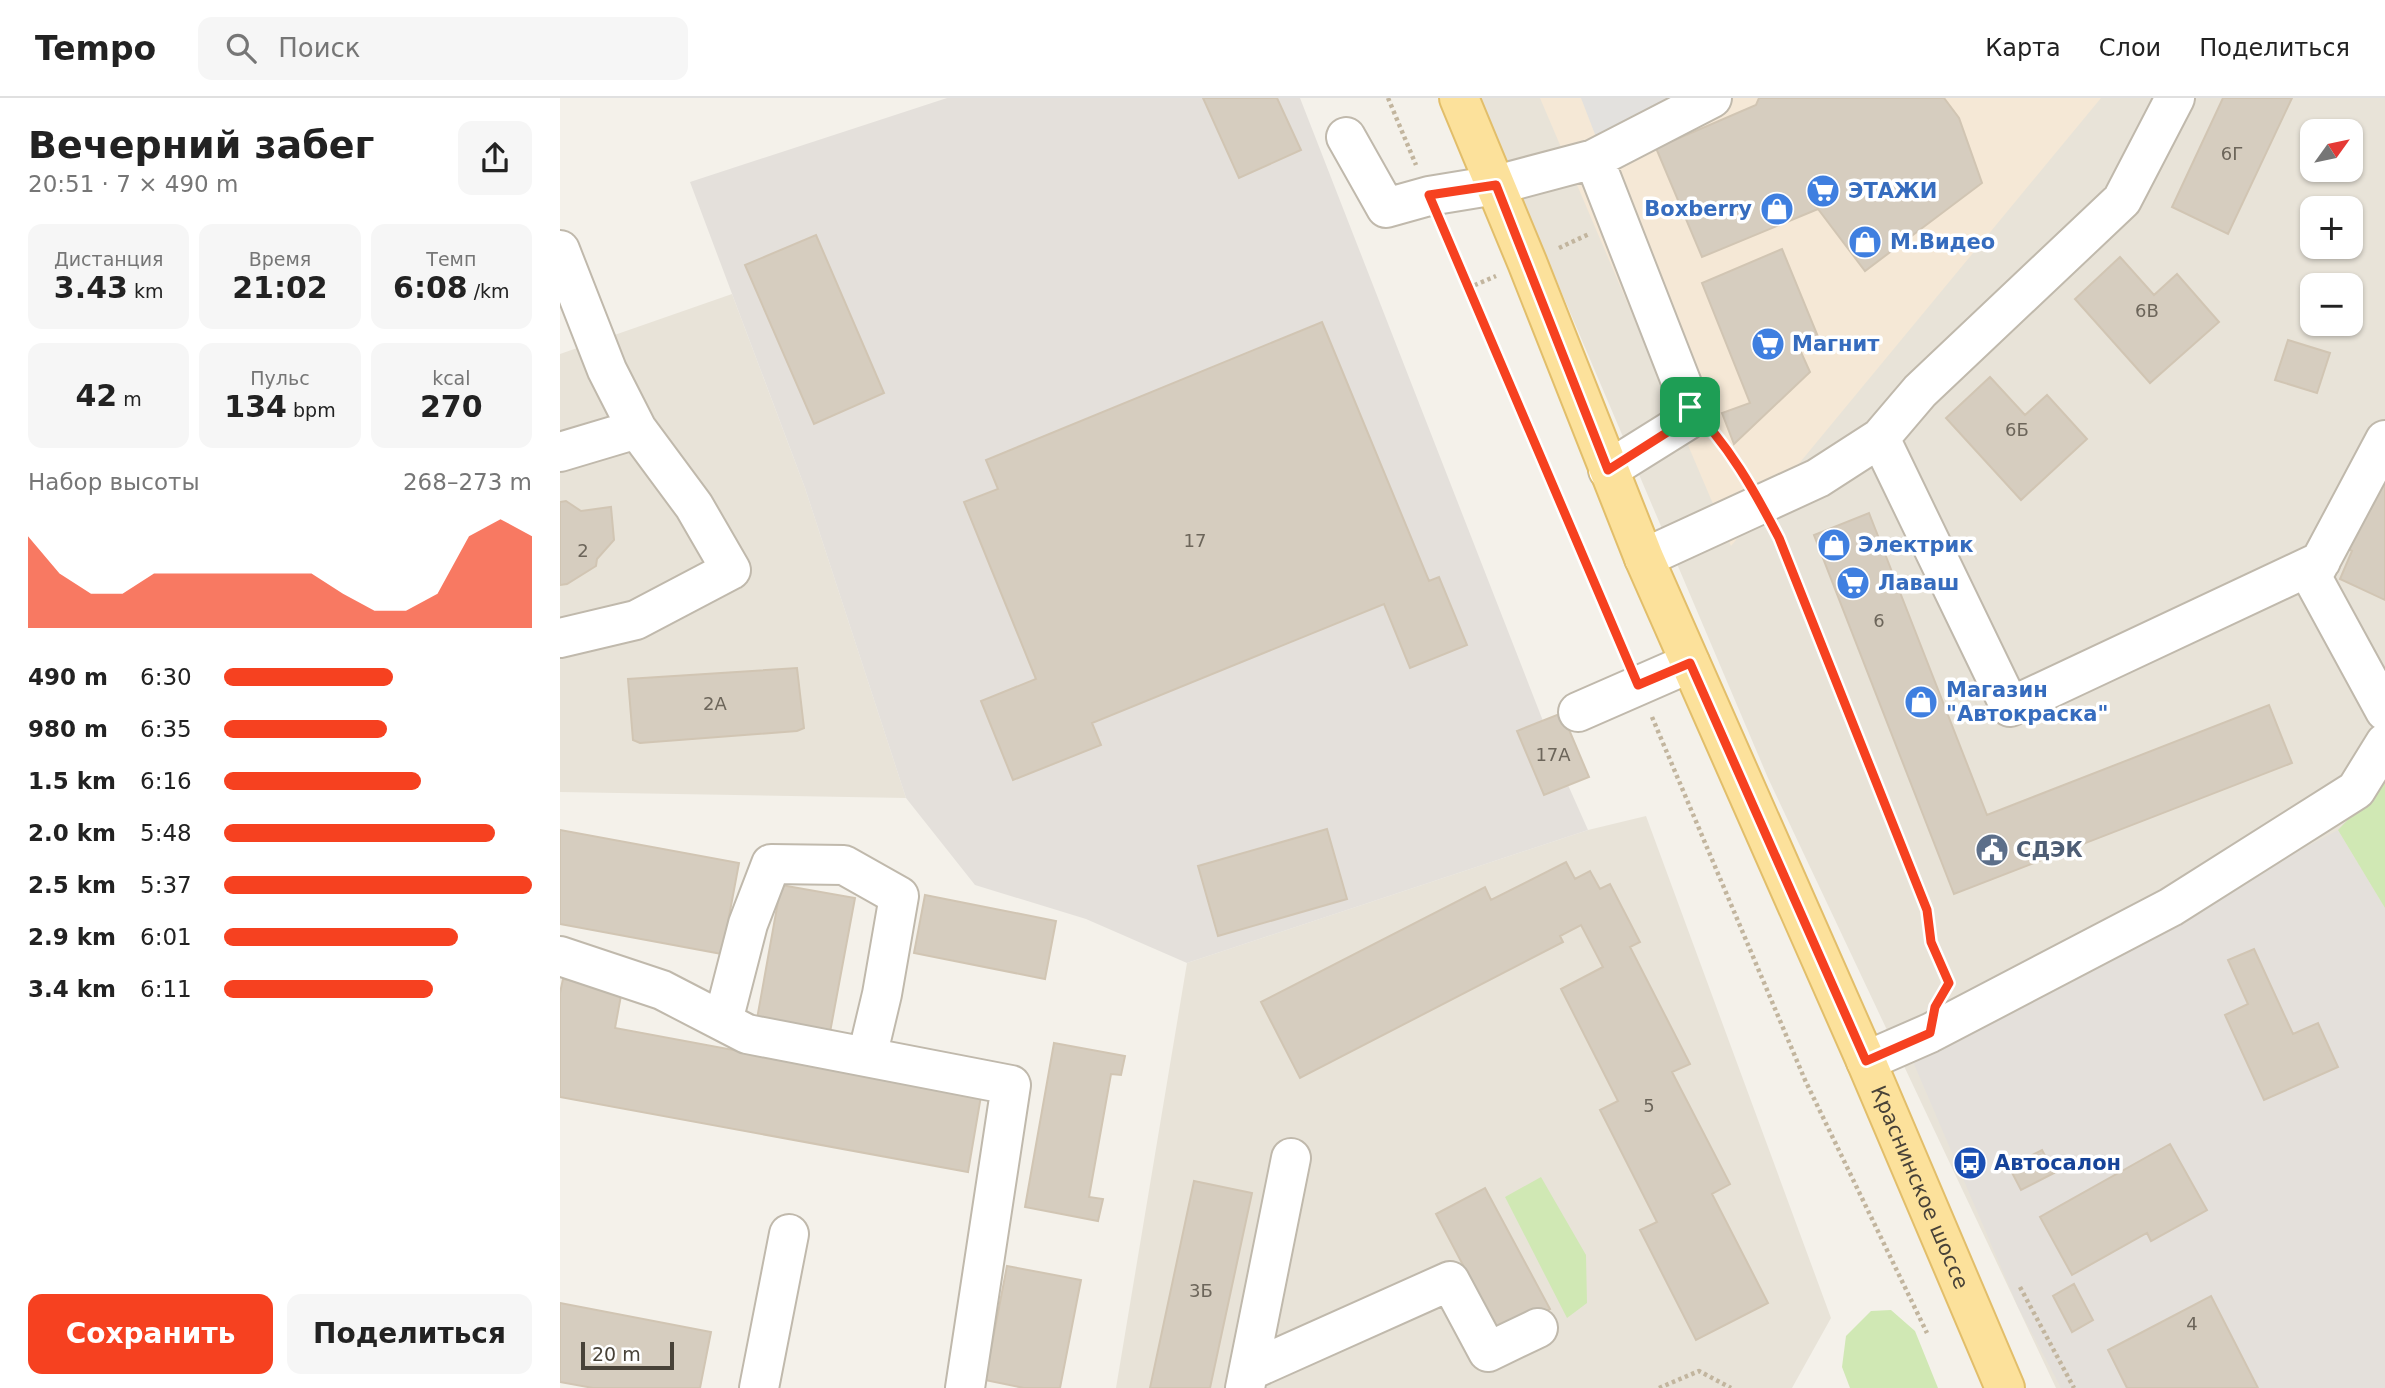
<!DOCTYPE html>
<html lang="ru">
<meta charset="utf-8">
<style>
body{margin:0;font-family:"DejaVu Sans",sans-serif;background:#f6f6f6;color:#222;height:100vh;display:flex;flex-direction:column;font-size:26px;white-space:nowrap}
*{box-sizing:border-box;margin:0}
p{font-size:23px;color:#767676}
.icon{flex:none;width:38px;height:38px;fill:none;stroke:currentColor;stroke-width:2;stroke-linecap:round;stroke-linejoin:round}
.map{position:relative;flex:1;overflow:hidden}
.panel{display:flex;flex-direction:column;background:#fff;width:560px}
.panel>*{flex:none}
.needle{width:46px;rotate:57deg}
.fabs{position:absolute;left:1740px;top:21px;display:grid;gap:14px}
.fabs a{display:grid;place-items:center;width:63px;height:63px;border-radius:14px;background:#fff;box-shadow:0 2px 5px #0004;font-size:35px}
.scale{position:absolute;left:21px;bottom:18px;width:93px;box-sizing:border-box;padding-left:7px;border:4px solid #484238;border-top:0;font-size:19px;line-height:24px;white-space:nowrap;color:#484238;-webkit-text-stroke:5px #fff;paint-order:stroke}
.pin{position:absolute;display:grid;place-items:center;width:60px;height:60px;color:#fff;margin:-30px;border-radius:14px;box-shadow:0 4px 10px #0006}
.round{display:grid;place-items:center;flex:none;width:74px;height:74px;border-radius:14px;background:#f6f6f6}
.head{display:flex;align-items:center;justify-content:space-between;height:119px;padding:0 28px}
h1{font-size:38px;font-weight:800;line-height:52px}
.metrics{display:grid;grid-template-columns:repeat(3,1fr);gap:10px;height:119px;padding:7px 28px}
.metrics div{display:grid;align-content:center;border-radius:14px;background:#f6f6f6;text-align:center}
.metrics b{font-size:30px;font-weight:800}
.metrics small{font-size:19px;font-weight:400}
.metrics p{font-size:19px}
.chart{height:196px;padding:14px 28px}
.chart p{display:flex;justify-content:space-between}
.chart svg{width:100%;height:126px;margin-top:7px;fill:#f64120;opacity:.7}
.action{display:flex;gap:14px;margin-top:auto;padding:14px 28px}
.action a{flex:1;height:80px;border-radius:14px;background:#f64120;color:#fff;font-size:28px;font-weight:800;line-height:80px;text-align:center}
.action a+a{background:#f6f6f6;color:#222}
ul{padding:0 28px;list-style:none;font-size:23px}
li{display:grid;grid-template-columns:112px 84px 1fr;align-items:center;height:52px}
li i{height:18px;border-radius:9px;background:#f64120}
header{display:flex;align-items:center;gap:42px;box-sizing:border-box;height:98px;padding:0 35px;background:#fff;border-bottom:2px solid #e0e0e0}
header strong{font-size:33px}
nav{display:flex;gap:38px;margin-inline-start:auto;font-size:24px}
.search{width:490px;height:63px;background:#f6f6f6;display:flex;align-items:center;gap:18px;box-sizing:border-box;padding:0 24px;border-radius:14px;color:#767676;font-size:26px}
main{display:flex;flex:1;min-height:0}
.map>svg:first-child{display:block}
.residential{fill:#e8e3d8;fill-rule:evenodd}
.commercial{fill:#f5e8d6}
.industrial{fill:#e4e0db}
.green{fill:#d0e8b4}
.parking{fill:#e3e1de}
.building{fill:#d6cdbf;stroke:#d1c5b3;stroke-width:2}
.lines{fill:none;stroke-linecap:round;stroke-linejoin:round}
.minor-casing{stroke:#c0b9ac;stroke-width:42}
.major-casing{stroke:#e2be6a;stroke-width:42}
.path{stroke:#c2b59e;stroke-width:4.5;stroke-dasharray:3.5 3.5;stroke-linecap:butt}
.minor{stroke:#fff;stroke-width:38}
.major{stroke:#fce19b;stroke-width:38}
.route-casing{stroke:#fff;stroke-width:14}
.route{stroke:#f64120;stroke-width:9}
.labels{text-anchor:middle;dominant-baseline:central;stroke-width:7;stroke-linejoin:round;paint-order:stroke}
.number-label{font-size:18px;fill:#6c655a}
.shop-label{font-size:21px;font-weight:bold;fill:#366cbe;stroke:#fff;text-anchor:start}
.service-label{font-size:21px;font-weight:bold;fill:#4e5e75;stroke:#fff;text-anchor:start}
.transit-label{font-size:21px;font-weight:bold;fill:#164399;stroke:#fff;text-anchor:start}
.street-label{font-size:21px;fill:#484238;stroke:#fff}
</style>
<header>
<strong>Tempo</strong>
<div class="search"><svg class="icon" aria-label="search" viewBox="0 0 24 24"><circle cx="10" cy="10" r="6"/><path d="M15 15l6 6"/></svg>Поиск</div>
<nav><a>Карта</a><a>Слои</a><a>Поделиться</a></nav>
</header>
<main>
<section class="panel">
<div class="head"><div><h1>Вечерний забег</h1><p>20:51 · 7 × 490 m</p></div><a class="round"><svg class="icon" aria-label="share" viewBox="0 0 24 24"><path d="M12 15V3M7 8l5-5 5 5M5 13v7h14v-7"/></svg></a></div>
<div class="metrics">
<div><p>Дистанция</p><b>3.43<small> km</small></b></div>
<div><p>Время</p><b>21:02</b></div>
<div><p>Темп</p><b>6:08<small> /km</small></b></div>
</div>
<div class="metrics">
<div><b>42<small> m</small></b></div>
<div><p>Пульс</p><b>134<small> bpm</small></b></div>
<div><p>kcal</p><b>270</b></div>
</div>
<div class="chart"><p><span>Набор высоты</span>268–273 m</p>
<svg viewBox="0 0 160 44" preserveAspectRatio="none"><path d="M0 44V12L10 25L20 32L30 32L40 25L50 25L60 25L70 25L80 25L90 25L100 32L110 38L120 38L130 32L140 12L150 6L160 12V44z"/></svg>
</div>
<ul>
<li><b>490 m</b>6:30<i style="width:55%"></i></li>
<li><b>980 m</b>6:35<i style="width:53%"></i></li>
<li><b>1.5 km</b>6:16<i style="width:64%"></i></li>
<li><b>2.0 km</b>5:48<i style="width:88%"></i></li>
<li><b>2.5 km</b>5:37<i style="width:100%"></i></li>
<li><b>2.9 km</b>6:01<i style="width:76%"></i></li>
<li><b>3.4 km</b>6:11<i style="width:68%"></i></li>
</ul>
<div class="action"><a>Сохранить</a><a>Поделиться</a></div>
</section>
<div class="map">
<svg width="1825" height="1290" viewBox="0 0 1825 1290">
<rect width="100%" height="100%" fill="#f4f1ea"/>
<path class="residential" d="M919,0H1825V1290H1496L1208,680ZM1752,33H1790V72H1752ZM1752,110H1790V149H1752ZM1752,187H1790V226H1752Z
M172,196L245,390L346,700L0,694V256Z
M1086,718L1271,1220L1232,1290H556L627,865L1028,732Z"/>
<path class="commercial" d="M980,0H1541L1171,448Z"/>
<path class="industrial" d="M387,0H740L1008,687L1028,732L627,865L526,821L415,787L346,700L245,390L130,84Z
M1778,732L1825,810V1290H1501L1458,1209L1351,959Z"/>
<path class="green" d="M1825,683V810L1778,732Z
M981,1079L1026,1157L1027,1205L1007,1220L945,1099Z
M1331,1212L1355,1233L1378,1290H1290L1282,1269L1286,1238L1311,1213Z"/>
<path class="parking" d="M1021,0H1108L1036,39Z"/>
<path class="building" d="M643,0H717L741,52L679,80Z
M1199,0H1384L1399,20L1422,85L1305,173L1258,111L1142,159L1096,50L1196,7Z
M1663,0H1732L1668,136L1612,109Z
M256,137L324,295L254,326L185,167Z
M1222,151L1259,241L1240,252L1250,274L1174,346L1162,315L1190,305L1142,185Z
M1560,159L1594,197L1617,176L1659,224L1590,285L1515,201Z
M762,224L869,483L879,479L907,547L850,570L824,506L532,625L541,647L453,682L421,603L476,581L404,404L438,391L426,362Z
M1728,242L1770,255L1757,295L1715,282Z
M1430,279L1465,317L1487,297L1527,341L1461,402L1386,320Z
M1825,376V502L1780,481L1792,453L1784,449Z
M6,403L21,413L51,409L54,442L37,461L36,468L7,486L0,487V404Z
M1309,415L1427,717L1709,607L1732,665L1394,796L1254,437Z
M237,570L244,630L237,633L80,645L73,642L68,581Z
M1002,615L1029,679L984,697L957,633Z
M767,731L787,801L658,838L638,768Z
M0,732L179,765L162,856L0,826Z
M1006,764L1015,781L1030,773L1040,791L1050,786L1080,844L1070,849L1130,966L1112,974L1170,1086L1152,1096L1208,1205L1136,1242L1080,1132L1097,1124L1040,1012L1058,1003L1001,891L1043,869L1021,827L1000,838L1003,844L740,980L701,904L925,789L931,802Z
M221,787L295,800L268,945L195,932Z
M365,797L496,823L485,881L354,855Z
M1694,851L1733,936L1758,925L1778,969L1704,1002L1665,917L1688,906L1668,862Z
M3,881L62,892L55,930L421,998L408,1074L0,999V895Z
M494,945L565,958L561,977L551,976L529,1099L543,1101L538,1123L465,1109Z
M1610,1046L1647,1112L1591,1143L1587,1135L1512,1177L1480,1119Z
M1482,1052L1494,1075L1461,1092L1449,1069Z
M634,1083L692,1095L650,1290H590Z
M925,1090L990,1211L940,1237L876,1116Z
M447,1168L521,1182L500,1290H464L425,1282Z
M1514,1186L1533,1222L1512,1234L1493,1198Z
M1651,1198L1698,1290H1567L1548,1252Z
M0,1205L151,1234L140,1290H33L0,1284Z"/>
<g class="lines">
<defs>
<path id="minor" d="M786,39L826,110L869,98L936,87L1034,61L1131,309L1128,322L1048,372
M1034,61L1152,0
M0,152L47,272L77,331L134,408L171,472L76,522L0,540
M1320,340L1360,293L1562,102L1615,0
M1825,342L1752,479L1825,613
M0,354L77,331
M1084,460L1258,380L1320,340L1450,609L1761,463
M1018,614L1130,565
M0,858L102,892L187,936L451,987L405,1290
M163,923L188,826L211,766L284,767L339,798L322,896L307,959
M1306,963L1370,935L1611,809L1796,692L1825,645
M689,1273L890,1183L928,1254L978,1230
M199,1290L229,1136
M685,1290L731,1060"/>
<g id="major">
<path id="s1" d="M899,0L967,164L1084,460L1306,963L1445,1290"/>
</g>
</defs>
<use href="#minor" class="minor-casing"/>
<use href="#major" class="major-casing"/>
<path class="path" d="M828,0L856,67
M882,130L1064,556
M999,150L1029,136
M908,190L936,178
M1156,335L1183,378
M1216,434L1367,812L1371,844L1389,886
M1092,619L1245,982L1367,1235
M1460,1189L1514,1290
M1099,1290L1139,1273L1171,1290"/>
<use href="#minor" class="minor"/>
<use href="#major" class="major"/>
</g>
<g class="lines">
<defs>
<path id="route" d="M936,87L1048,372L1128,321L1130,309C1168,345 1195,394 1219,440L1367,812L1371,844L1389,885L1375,909L1370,935L1306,963L1130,565L1078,587L869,97Z"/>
</defs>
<use href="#route" class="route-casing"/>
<use href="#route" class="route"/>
</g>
<defs>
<symbol id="supermarket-disc" viewBox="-11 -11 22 22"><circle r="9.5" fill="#3f7fe0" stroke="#fff"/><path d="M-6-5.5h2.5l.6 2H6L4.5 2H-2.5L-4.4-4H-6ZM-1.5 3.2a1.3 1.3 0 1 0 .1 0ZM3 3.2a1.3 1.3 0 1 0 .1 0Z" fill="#fff"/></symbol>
<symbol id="shop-disc" viewBox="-11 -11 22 22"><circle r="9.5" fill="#3f7fe0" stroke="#fff"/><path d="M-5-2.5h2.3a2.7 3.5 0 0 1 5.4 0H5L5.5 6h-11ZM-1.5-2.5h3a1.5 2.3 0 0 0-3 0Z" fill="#fff"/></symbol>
<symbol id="civic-disc" viewBox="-11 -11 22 22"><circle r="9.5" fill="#5c6f8a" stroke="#fff"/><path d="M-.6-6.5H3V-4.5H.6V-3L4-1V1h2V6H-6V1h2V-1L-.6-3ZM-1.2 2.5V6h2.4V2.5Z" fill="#fff"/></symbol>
<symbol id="bus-disc" viewBox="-11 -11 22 22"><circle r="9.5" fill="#1a4fb4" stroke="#fff"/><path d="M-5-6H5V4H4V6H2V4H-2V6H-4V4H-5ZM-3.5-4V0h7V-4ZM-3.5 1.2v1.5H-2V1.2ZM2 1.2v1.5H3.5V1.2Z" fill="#fff"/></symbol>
</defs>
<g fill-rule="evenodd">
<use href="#supermarket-disc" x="1244" y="74" width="38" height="38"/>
<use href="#shop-disc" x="1198" y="92" width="38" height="38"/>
<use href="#shop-disc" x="1286" y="125" width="38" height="38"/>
<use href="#supermarket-disc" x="1189" y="227" width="38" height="38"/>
<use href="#shop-disc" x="1255" y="428" width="38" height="38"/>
<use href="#supermarket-disc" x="1274" y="466" width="38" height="38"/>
<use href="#shop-disc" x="1342" y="585" width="38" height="38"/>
<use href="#civic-disc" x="1413" y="733" width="38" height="38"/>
<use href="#bus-disc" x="1391" y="1046" width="38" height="38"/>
</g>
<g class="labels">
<g class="number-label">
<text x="1672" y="55">6Г</text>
<text x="1587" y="212">6В</text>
<text x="1457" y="331">6Б</text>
<text x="635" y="442">17</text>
<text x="23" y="452">2</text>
<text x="1319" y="522">6</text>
<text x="155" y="605">2А</text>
<text x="993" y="656">17А</text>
<text x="1089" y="1007">5</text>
<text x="641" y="1192">3Б</text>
<text x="1632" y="1225">4</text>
</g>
<g class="shop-label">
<text x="1288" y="93">ЭТАЖИ</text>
<text x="1192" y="111" text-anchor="end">Boxberry</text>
<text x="1330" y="144">М.Видео</text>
<text x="1232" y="246">Магнит</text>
<text x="1298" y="447">Электрик</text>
<text x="1318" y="485">Лаваш</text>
<text x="1386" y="592">Магазин<tspan x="1386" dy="24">"Автокраска"</tspan></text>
</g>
<g class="service-label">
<text x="1456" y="752">СДЭК</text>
</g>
<g class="transit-label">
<text x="1434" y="1065">Автосалон</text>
</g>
<g class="street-label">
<text stroke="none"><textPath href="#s1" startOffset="1183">Краснинское шоссе</textPath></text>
</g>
</g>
</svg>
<div class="fabs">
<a><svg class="needle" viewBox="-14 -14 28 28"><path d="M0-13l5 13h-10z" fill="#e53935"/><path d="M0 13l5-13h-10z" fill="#767676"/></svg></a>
<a>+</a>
<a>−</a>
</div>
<div class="scale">20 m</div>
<div class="pin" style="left:1130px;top:309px;background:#1e9e55"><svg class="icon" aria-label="arrive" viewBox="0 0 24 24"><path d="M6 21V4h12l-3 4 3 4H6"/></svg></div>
</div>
</main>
